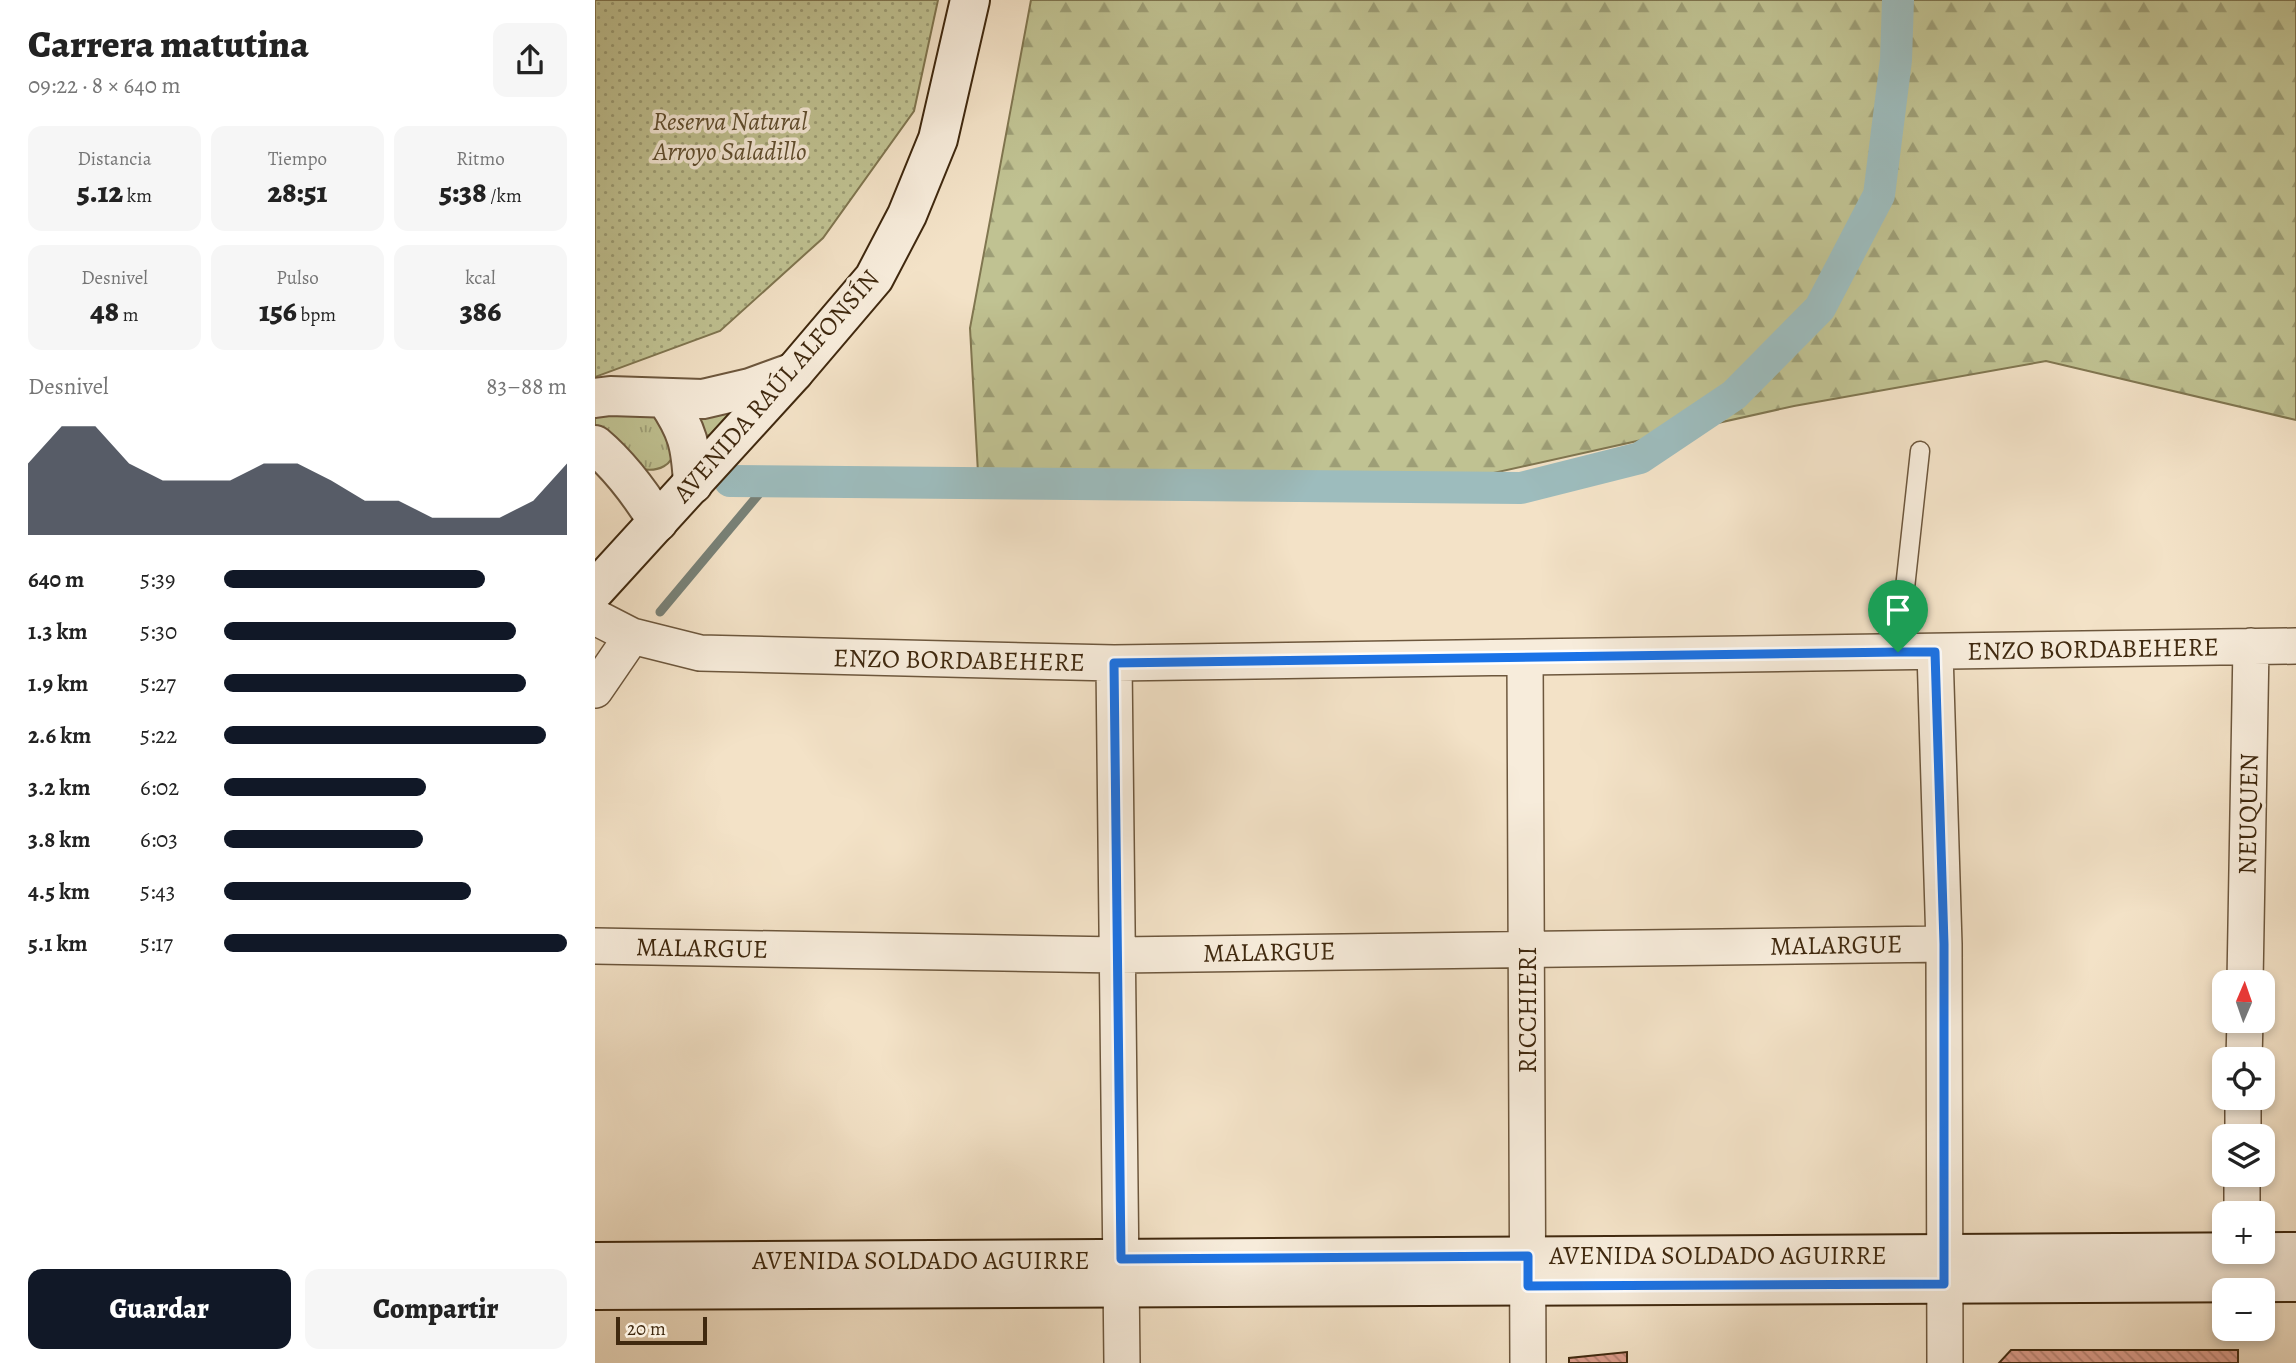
<!DOCTYPE html>
<html lang="es">
<meta charset="utf-8">
<style>
body{margin:0;font-family:Alegreya,serif;background:#f6f6f6;color:#222;height:100vh;display:flex;flex-direction:column;font-size:26px;white-space:nowrap}
*{box-sizing:border-box;margin:0}
p{font-size:23px;color:#767676}
.icon{flex:none;width:38px;height:38px;fill:none;stroke:currentColor;stroke-width:2;stroke-linecap:round;stroke-linejoin:round}
.map{position:relative;flex:1;overflow:hidden}
.drawer{display:flex;flex-direction:column;background:#fff;width:595px}
.drawer>*{flex:none}
.needle{width:46px;rotate:2deg}
.tools{position:absolute;left:1617px;top:970px;display:grid;gap:14px}
.tools a{display:grid;place-items:center;width:63px;height:63px;border-radius:14px;background:#fff;box-shadow:0 4px 10px #0003;font-size:35px}
.scale{position:absolute;left:21px;bottom:18px;width:91px;box-sizing:border-box;padding-left:7px;border:4px solid #40290f;border-top:0;font-size:19px;line-height:24px;white-space:nowrap;color:#40290f;-webkit-text-stroke:5px #f7ecdb;paint-order:stroke}
.pin{position:absolute;display:grid;place-items:center;width:60px;height:60px;color:#fff;margin:-72px -30px;border-radius:50% 50% 50% 0;rotate:-45deg;box-shadow:0 0 7px #0007}
.pin .icon{rotate:45deg}
.round{display:grid;place-items:center;flex:none;width:74px;height:74px;border-radius:14px;background:#f6f6f6}
.headline{display:flex;align-items:center;justify-content:space-between;height:119px;padding:0 28px}
h1{font-size:38px;font-weight:800;line-height:52px}
.figures{display:grid;grid-template-columns:repeat(3,1fr);gap:10px;height:119px;padding:7px 28px}
.figures div{display:grid;align-content:center;border-radius:14px;background:#f6f6f6;text-align:center}
.figures b{font-size:30px;font-weight:800}
.figures small{font-size:19px;font-weight:400}
.figures p{font-size:19px}
.chart{height:196px;padding:14px 28px}
.chart p{display:flex;justify-content:space-between}
.chart svg{width:100%;height:126px;margin-top:7px;fill:#111827;opacity:.7}
.button{display:flex;gap:14px;margin-top:auto;padding:14px 28px}
.button a{flex:1;height:80px;border-radius:14px;background:#111827;color:#fff;font-size:28px;font-weight:800;line-height:80px;text-align:center}
.button a+a{background:#f6f6f6;color:#222}
ul{padding:0 28px;list-style:none;font-size:23px}
li{display:grid;grid-template-columns:112px 84px 1fr;align-items:center;height:52px}
li i{height:18px;border-radius:9px;background:#111827}
main{display:flex;flex:1;min-height:0}
.map>svg:first-child{display:block}
.grass{fill:url(#grass-tufts);stroke:#807650;stroke-width:2}
.forest{fill:url(#forest-firs);stroke:#807650;stroke-width:2}
.park{fill:url(#park-dots);stroke:#807650;stroke-width:2}
.lines{fill:none;stroke-linecap:round;stroke-linejoin:round}
.stream{stroke:#788177;stroke-width:9}
.canal{stroke:#9dbcbd;stroke-width:32}
.building{fill:url(#building-back-hatch);stroke:#40290f;stroke-width:2}
.service-casing{stroke:#6d573d;stroke-width:21}
.minor-casing{stroke:#6d573d;stroke-width:38}
.tertiary-casing{stroke:#6d573d;stroke-width:42}
.secondary-casing{stroke:#40290f;stroke-width:42}
.service{stroke:#f7ecdb;stroke-width:18}
.minor{stroke:#f7ecdb;stroke-width:35}
.tertiary{stroke:#f7ecdb;stroke-width:38}
.secondary{stroke:#f7ecdb;stroke-width:38}
.route-casing{stroke:#fff;stroke-width:14}
.route{stroke:#1a73e8;stroke-width:9}
.labels{text-anchor:middle;dominant-baseline:central;stroke-width:7;stroke-linejoin:round;paint-order:stroke}
.park-label{font-size:26px;font-style:italic;fill:#604f30;stroke:#f7ecdb}
.street-label{font-size:26px;fill:#40290f;stroke:#f7ecdb}
</style>
<main>
<section class="drawer">
<div class="headline"><div><h1>Carrera matutina</h1><p>09:22 · 8 × 640 m</p></div><a class="round"><svg class="icon" aria-label="share" viewBox="0 0 24 24"><path d="M12 15V3M7 8l5-5 5 5M5 13v7h14v-7"/></svg></a></div>
<div class="figures">
<div><p>Distancia</p><b>5.12<small> km</small></b></div>
<div><p>Tiempo</p><b>28:51</b></div>
<div><p>Ritmo</p><b>5:38<small> /km</small></b></div>
</div>
<div class="figures">
<div><p>Desnivel</p><b>48<small> m</small></b></div>
<div><p>Pulso</p><b>156<small> bpm</small></b></div>
<div><p>kcal</p><b>386</b></div>
</div>
<div class="chart"><p><span>Desnivel</span>83–88 m</p>
<svg viewBox="0 0 160 44" preserveAspectRatio="none"><path d="M0 44V19L10 6L20 6L30 19L40 25L50 25L60 25L70 19L80 19L90 25L100 32L110 32L120 38L130 38L140 38L150 32L160 19V44z"/></svg>
</div>
<ul>
<li><b>640 m</b>5:39<i style="width:76%"></i></li>
<li><b>1.3 km</b>5:30<i style="width:85%"></i></li>
<li><b>1.9 km</b>5:27<i style="width:88%"></i></li>
<li><b>2.6 km</b>5:22<i style="width:94%"></i></li>
<li><b>3.2 km</b>6:02<i style="width:59%"></i></li>
<li><b>3.8 km</b>6:03<i style="width:58%"></i></li>
<li><b>4.5 km</b>5:43<i style="width:72%"></i></li>
<li><b>5.1 km</b>5:17<i style="width:100%"></i></li>
</ul>
<div class="button"><a>Guardar</a><a>Compartir</a></div>
</section>
<div class="map">
<svg width="1701" height="1363" viewBox="0 0 1701 1363">
<defs>
<pattern id="grass-tufts" width="24" height="20" patternUnits="userSpaceOnUse" patternTransform="scale(1.75)"><rect width="24" height="20" fill="#c0c292"/><path d="M3 7l-1-3M5 7V3M7 7l1-3M15 17l-1-3M17 17v-4M19 17l1-3" fill="none" stroke="#9d9e76"/></pattern>
<pattern id="forest-firs" width="22" height="20" patternUnits="userSpaceOnUse" patternTransform="scale(1.75)"><rect width="22" height="20" fill="#c0c292"/><path d="M5 1l3.5 6h-7zM16 11l3.5 6h-7z" fill="#9d9e76"/></pattern>
<pattern id="park-dots" width="8" height="8" patternUnits="userSpaceOnUse" patternTransform="scale(1.75)"><rect width="8" height="8" fill="#c0c292"/><path d="M2 2h.1M6 6h.1" fill="none" stroke="#9d9e76" stroke-width="1.8" stroke-linecap="round"/></pattern>
<pattern id="building-back-hatch" width="6" height="6" patternUnits="userSpaceOnUse" patternTransform="scale(1.75)"><rect width="6" height="6" fill="#dc9c8b"/><path d="M-1 5l2 2M0 0l6 6M5-1l2 2" fill="none" stroke="#b47f70"/></pattern>
</defs>
<rect width="100%" height="100%" fill="#f3e2c7"/>
<filter id="stains"><feTurbulence type="fractalNoise" baseFrequency=".00286" numOctaves="4"/><feColorMatrix values="0 0 0 0 .2 0 0 0 0 .09 0 0 0 0 .02 0 0 0 .5 -.17"/></filter>
<radialGradient id="worn" r=".72"><stop offset=".6" stop-color="#630" stop-opacity="0"/><stop offset="1" stop-color="#630" stop-opacity=".3"/></radialGradient>
<path class="grass" d="M37,408L69,420C72,429 77,439 78,447C81,466 61,472 47,469L0,425V409Z
M145,408L116,435L109,436L103,415Z"/>
<path class="forest" d="M436,0H1701V420L1451,361L1199,406L849,484L384,491L375,328Z"/>
<path class="park" d="M0,0H343L319,111L228,238L125,331L0,377Z"/>
<g class="lines">
<path class="stream" d="M65,612L174,482"/>
<path class="canal" d="M135,481L926,488L1045,458L1139,395L1225,308L1284,195L1301,60L1303,0"/>
</g>
<path class="building" d="M1416,1350H1643V1363H1404Z
M1032,1352V1363H974V1358Z"/>
<g class="lines">
<defs>
<path id="service" d="M1303,652L1325,451"/>
<path id="minor" d="M0,617L37,636L105,653L519,663L1701,646
M1340,652L1349,944L1350,1363
M930,658L933,1363
M519,663L527,1363
M0,690L37,636
M0,946L523,955L1349,944
M1650,982L1656,646
M1649,1059L1650,1020
M1648,1136V1097
M1647,1213V1174"/>
<path id="tertiary" d="M0,398L15,396L108,399L155,388L199,372
M71,399C93,431 96,446 98,484
M0,445C26,467 45,493 63,522"/>
<path id="secondary" d="M0,590L199,372L279,278L312,215L343,139L375,0
M0,1262L1701,1252
M0,1290L1701,1282"/>
</defs>
<use href="#service" class="service-casing"/>
<use href="#minor" class="minor-casing"/>
<use href="#tertiary" class="tertiary-casing"/>
<use href="#secondary" class="secondary-casing"/>
<use href="#service" class="service"/>
<use href="#minor" class="minor"/>
<use href="#tertiary" class="tertiary"/>
<use href="#secondary" class="secondary"/>
</g>
<g class="lines">
<defs>
<path id="route" d="M1303,652H1340L1349,944V1284L933,1286V1256L526,1259L519,663Z"/>
</defs>
<use href="#route" class="route-casing"/>
<use href="#route" class="route"/>
</g>
<g class="labels">
<g class="park-label">
<text x="135" y="121">Reserva Natural<tspan x="135" dy="30">Arroyo Saladillo</tspan></text>
</g>
<g class="street-label">
<text transform="translate(181 386) rotate(-49)">AVENIDA RAÚL ALFONSÍN</text>
<text transform="translate(1498 649) rotate(-1)">ENZO BORDABEHERE</text>
<text transform="translate(364 660) rotate(1)">ENZO BORDABEHERE</text>
<text transform="translate(1653 814) rotate(-89)">NEUQUEN</text>
<text transform="translate(1241 945) rotate(-1)">MALARGUE</text>
<text transform="translate(107 948) rotate(1)">MALARGUE</text>
<text transform="translate(674 952) rotate(-1)">MALARGUE</text>
<text transform="translate(932 1010) rotate(-90)">RICCHIERI</text>
<text x="1123" y="1255">AVENIDA SOLDADO AGUIRRE</text>
<text x="326" y="1260">AVENIDA SOLDADO AGUIRRE</text>
</g>
</g>
<rect width="100%" height="100%" filter="url(#stains)"/>
<rect width="100%" height="100%" fill="url(#worn)"/>
</svg>
<div class="tools">
<a><svg class="needle" viewBox="-14 -14 28 28"><path d="M0-13l5 13h-10z" fill="#e53935"/><path d="M0 13l5-13h-10z" fill="#767676"/></svg></a>
<a><svg class="icon" aria-label="locate" viewBox="0 0 24 24"><circle cx="12" cy="12" r="6"/><path d="M12 2v4M12 18v4M2 12h4M18 12h4"/></svg></a>
<a><svg class="icon" aria-label="layers" viewBox="0 0 24 24"><path d="M12 4l9 5-9 5-9-5zM3 14l9 5 9-5"/></svg></a>
<a>+</a>
<a>−</a>
</div>
<div class="scale">20 m</div>
<div class="pin" style="left:1303px;top:652px;background:#1e9e55"><svg class="icon" aria-label="arrive" viewBox="0 0 24 24"><path d="M6 21V4h12l-3 4 3 4H6"/></svg></div>
</div>
</main>
